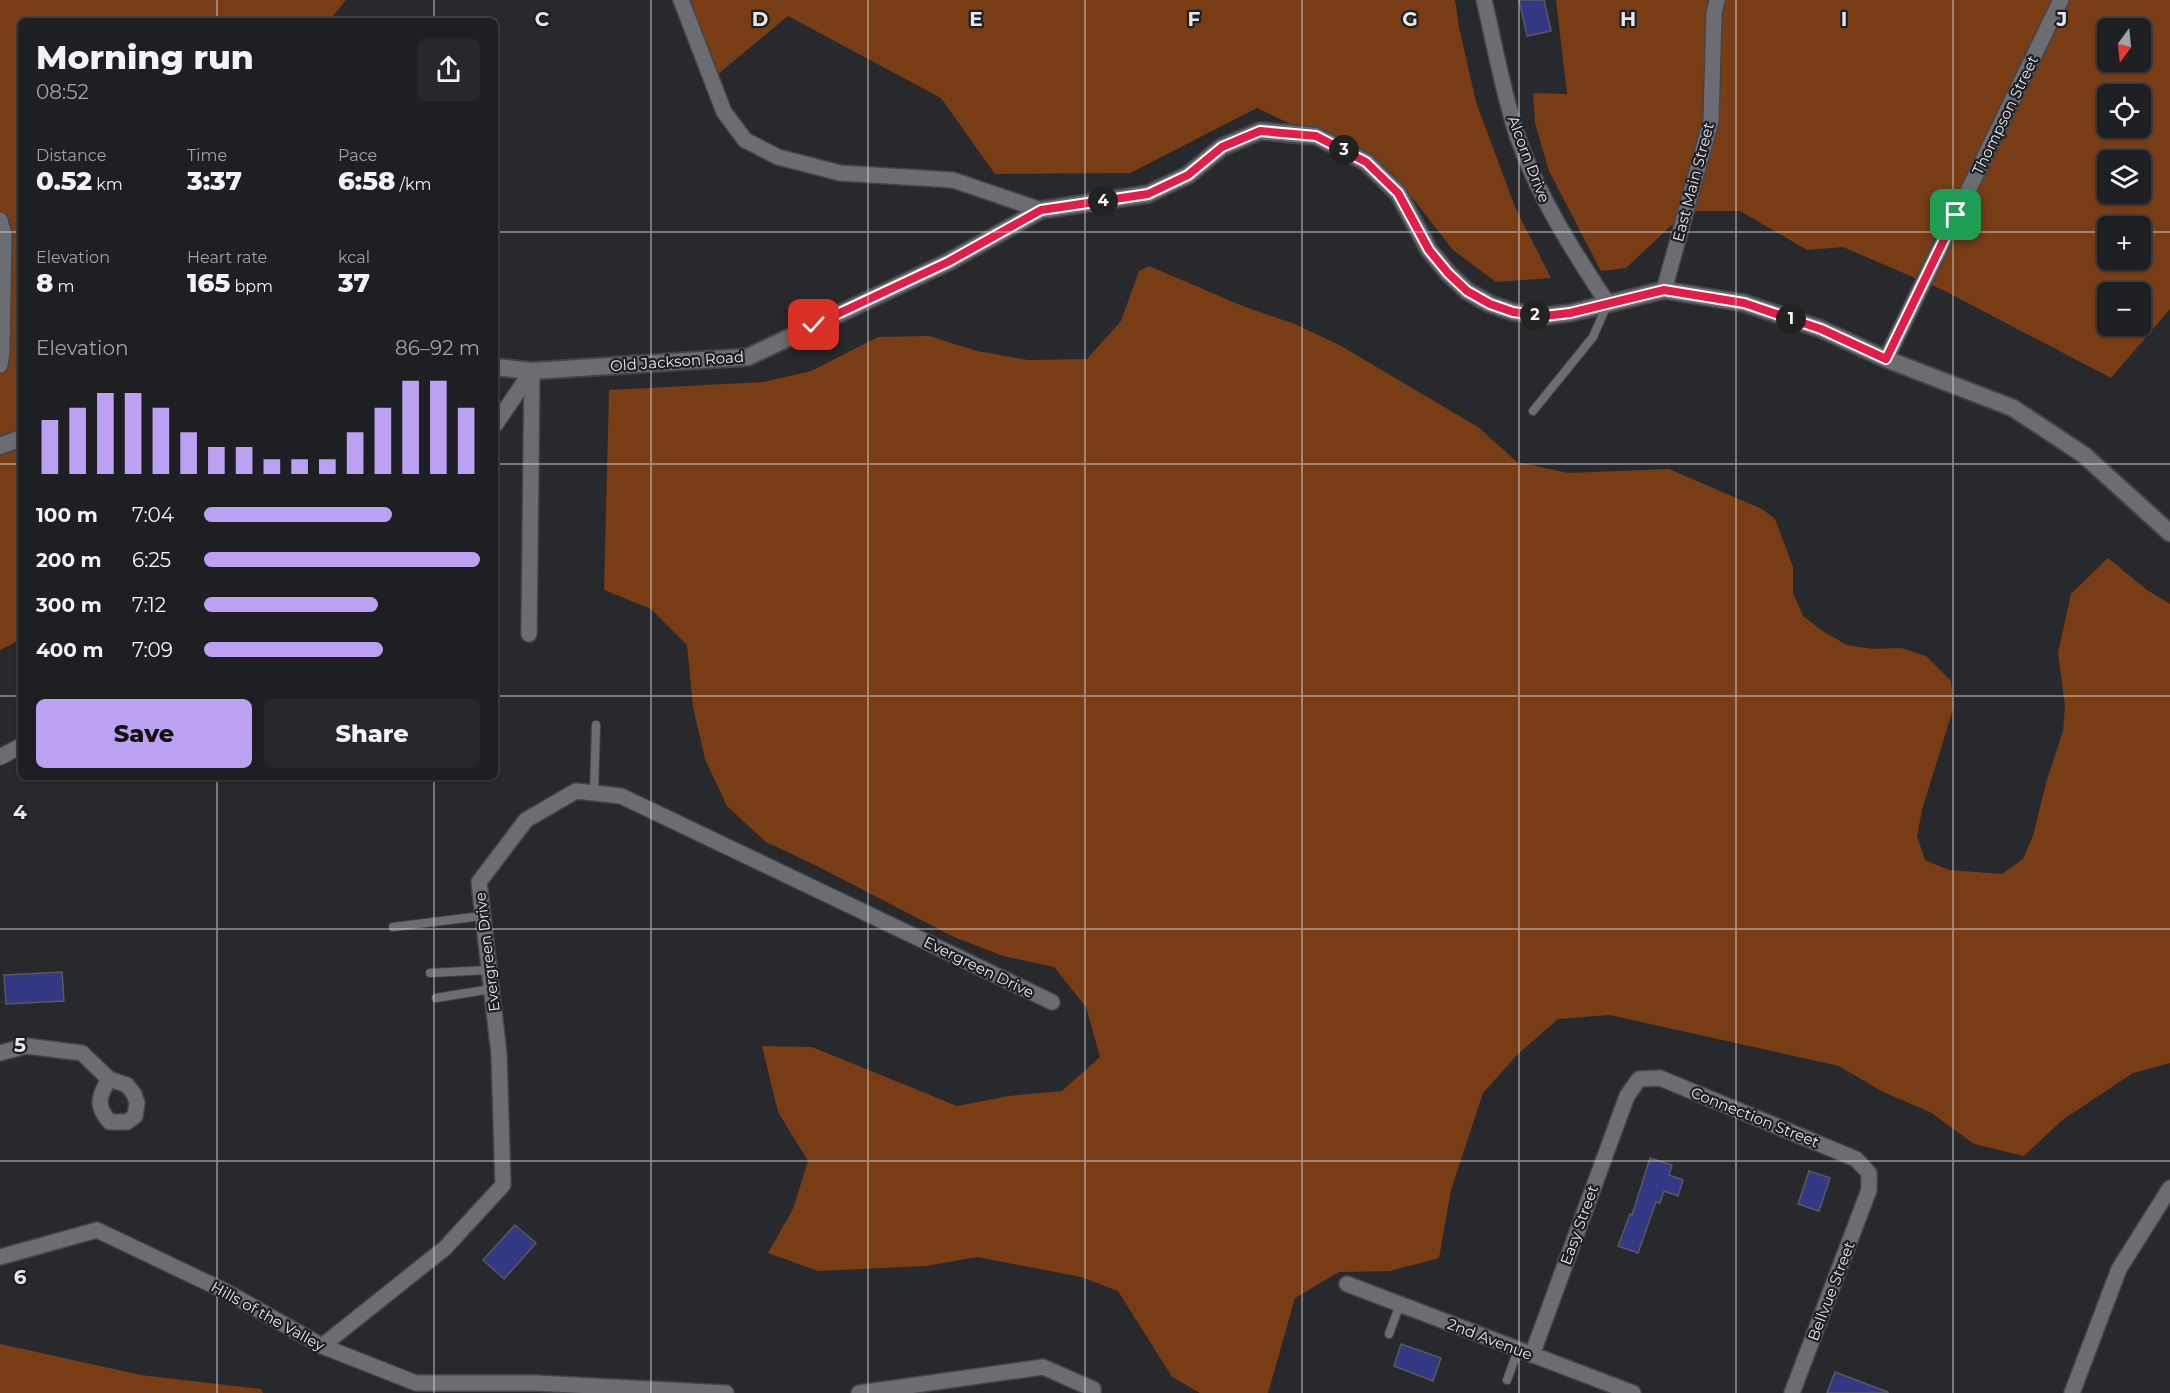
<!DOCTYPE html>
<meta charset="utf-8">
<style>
body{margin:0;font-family:Montserrat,sans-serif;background:#26272a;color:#f1f3f6;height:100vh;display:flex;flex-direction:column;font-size:22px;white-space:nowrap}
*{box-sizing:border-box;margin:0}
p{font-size:20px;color:#a1a2a5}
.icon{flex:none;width:33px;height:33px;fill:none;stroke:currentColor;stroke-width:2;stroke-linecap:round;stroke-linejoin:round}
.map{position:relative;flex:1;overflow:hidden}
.drawer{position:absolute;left:18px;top:18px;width:480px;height:762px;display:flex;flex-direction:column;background:#1e1f22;border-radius:9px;box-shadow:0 2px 4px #0004,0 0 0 2px #3c3d40}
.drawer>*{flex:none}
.needle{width:39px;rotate:195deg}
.tools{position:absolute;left:2097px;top:18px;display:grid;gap:12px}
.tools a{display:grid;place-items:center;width:54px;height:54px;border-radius:9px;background:#1e1f22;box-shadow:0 2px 4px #0004,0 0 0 2px #3c3d40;font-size:30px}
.pin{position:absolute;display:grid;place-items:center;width:51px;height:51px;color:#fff;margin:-26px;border-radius:12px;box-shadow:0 3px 9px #0006}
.km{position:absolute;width:30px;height:30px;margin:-15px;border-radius:50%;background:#222;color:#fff;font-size:16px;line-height:30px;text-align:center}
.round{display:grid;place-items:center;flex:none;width:63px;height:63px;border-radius:9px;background:#26272a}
.headline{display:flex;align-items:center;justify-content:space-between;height:102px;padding:0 18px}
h1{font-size:33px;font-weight:800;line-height:45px}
.figures{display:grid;grid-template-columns:repeat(3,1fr);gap:9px;height:102px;padding:6px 18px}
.figures div{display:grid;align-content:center}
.figures b{font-size:26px;font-weight:800}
.figures small{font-size:16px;font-weight:400}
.figures p{font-size:16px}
.chart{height:168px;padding:12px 18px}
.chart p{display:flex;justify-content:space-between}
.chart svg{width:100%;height:108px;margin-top:6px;stroke:#bca0f2;stroke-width:6}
.cta{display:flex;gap:12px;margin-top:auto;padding:12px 18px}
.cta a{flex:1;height:69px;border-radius:9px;background:#bca0f2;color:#111;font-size:24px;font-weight:800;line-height:69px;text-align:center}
.cta a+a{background:#26272a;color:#f1f3f6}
ul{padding:0 18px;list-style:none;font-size:20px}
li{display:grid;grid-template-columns:96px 72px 1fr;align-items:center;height:45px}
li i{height:15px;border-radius:8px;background:#bca0f2}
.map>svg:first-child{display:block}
.green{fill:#783d15;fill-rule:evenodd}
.building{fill:#323884;stroke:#58595e;stroke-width:1.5}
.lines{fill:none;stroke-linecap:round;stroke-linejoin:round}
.service-casing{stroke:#444549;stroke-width:10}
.minor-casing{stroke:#444549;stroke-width:18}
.tertiary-casing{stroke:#444549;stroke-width:20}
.service{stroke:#6c6d72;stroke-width:8}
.minor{stroke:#6c6d72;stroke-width:15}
.tertiary{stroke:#6c6d72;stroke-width:16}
.route-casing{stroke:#fff;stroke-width:12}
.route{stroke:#e11d48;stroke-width:8}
.grid{fill:none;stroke:#e6e7ea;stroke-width:1.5;stroke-opacity:0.55}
.labels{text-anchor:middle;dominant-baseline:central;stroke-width:4.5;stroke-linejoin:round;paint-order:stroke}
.street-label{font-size:15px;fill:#e6e7ea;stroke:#1e1f24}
.grid-label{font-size:20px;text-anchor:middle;font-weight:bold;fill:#e6e7ea;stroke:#1e1f24;stroke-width:4.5;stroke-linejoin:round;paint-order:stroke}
</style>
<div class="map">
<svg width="2170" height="1393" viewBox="0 0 2170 1393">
<rect width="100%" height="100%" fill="#28292d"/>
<path class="green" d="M0,0H346L329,21H21V639L0,650Z
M691,0H1455L1459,27L1476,102L1515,207L1551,278L1496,282L1453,250L1393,173L1257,108L1130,173L995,174L941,98L788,16L712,79Z
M1556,0H2170V309L2111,378L1943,290L1843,247L1807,250L1740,211H1687L1626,268L1601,271L1549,171L1535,123L1533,93L1567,94ZM2108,28H2140V62H2108ZM2108,94H2140V128H2108ZM2108,160H2140V194H2108ZM2108,226H2140V260H2108ZM2108,292H2140V326H2108Z
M1149,266L1245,307L1295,324L1341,346L1478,427L1517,462L1568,473L1669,469L1762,509L1775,519L1793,567V593L1803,616L1824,632L1847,645L1873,649L1901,648L1926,656L1951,681L1954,706L1922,810L1917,836L1925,860L1949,870L2002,874L2023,859L2033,836L2046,783L2063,731L2065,705L2058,653L2071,594L2108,558L2147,590L2170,604V1063L2133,1073L2061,1121L2024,1156L1974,1144L1930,1112L1883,1092L1839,1066L1610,1015L1558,1019L1517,1055L1483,1093L1451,1190L1439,1258L1390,1271L1339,1272L1295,1298L1268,1393H1200L1172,1377L1118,1291L1081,1277L977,1257L926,1266L818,1271L768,1253L793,1209L808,1161L778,1112L762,1046L812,1047L957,1106L1009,1096L1062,1091L1100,1057L1086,1007L1054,967L1003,956L954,937L815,865L766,842L727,806L705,759L693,707L687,645L651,609L604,590L609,390L763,382L811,371L878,337L929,336L977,351L1028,360L1087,359L1121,321L1139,271Z
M0,1344L141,1375L261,1389L263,1393H0Z"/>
<path class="building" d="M1519,0H1544L1551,31L1527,36Z
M62,972L64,1001L6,1004L4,975Z
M1650,1158L1672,1165L1669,1175L1683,1180L1678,1196L1664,1191L1660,1203L1656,1202L1638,1253L1618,1246L1630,1214L1632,1215Z
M1809,1171L1830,1178L1819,1211L1798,1204Z
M515,1225L536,1243L504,1279L483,1260Z
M1401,1344L1441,1358L1433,1381L1394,1366Z
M1835,1372L1888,1392V1393H1827Z"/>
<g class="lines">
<defs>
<path id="service" d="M1533,411L1593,337L1607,305
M594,793L596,725
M393,927L482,916
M430,973L489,970
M436,998L491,989
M1389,1334L1400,1304
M1507,1380L1518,1350"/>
<path id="minor" d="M681,0L724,112L745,140L778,157L840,173L953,180L1041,210
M1484,0C1495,46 1503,94 1518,138C1539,198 1573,251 1608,304
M0,220L4,235L2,351L0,365
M1664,290L1711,121L1714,13L1717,0
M1886,359L2061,0
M495,425L532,371
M529,634L532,371
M0,757L21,746
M0,1053L26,1046L82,1053L109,1079L127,1085L134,1094L137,1103L135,1116L127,1122H110C95,1106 99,1096 109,1079
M0,1257L97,1230L227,1292L322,1346L416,1383H536L726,1393
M1347,1284L1633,1393
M322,1346L445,1248L503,1185L499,1054L479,882L526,820L576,791L621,796L1052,1002
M1532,1355L1627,1096L1639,1079L1660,1078L1856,1159L1869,1173V1190L1792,1393
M859,1393L1043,1367L1093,1389V1393
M2072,1393L2119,1269L2170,1188"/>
<path id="tertiary" d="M495,367L532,371L748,357L948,262L1041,210L1148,194L1188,175L1222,147L1260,131L1316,136L1366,162L1398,193L1429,250L1448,273L1467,291L1490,304L1513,312L1544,316L1570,313L1664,290L1744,303L1821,329L1886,359L2013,408L2084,455L2170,533
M0,446L21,438"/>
</defs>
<use href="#service" class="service-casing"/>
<use href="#minor" class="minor-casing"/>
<use href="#tertiary" class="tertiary-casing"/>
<use href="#service" class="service"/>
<use href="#minor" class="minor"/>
<use href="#tertiary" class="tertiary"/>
</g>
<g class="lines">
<defs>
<path id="route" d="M814,325L948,262L1041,210L1148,194L1188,175L1222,147L1260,131L1316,136L1366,162L1398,193L1429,250L1448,273L1467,291L1490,304L1513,312L1544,316L1570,313L1664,290L1744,303L1821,329L1886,359L1956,215"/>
</defs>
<use href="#route" class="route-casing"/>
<use href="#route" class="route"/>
</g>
<path class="grid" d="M217,0V21M434,0V21M651,0V1393M868,0V1393M1085,0V1393M1302,0V1393M1519,0V1393M1736,0V1393M1953,0V1393M0,232H21M495,232H2108M2140,232H2170M0,464H21M495,464H2170M0,696H21M495,696H2170M217,777V1393M434,777V1393M0,929H2170M0,1161H2170"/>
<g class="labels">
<g class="street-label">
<text transform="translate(2005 115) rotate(-64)">Thompson Street</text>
<text transform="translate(1529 159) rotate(69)">Alcorn Drive</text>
<text transform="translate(1693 182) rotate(-75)">East Main Street</text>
<text transform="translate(677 361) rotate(-4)">Old Jackson Road</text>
<text transform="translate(487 952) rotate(-97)">Evergreen Drive</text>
<text transform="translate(979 967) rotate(26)">Evergreen Drive</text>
<text transform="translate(1755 1117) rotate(22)">Connection Street</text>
<text transform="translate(1579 1225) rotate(-70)">Easy Street</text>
<text transform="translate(1831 1291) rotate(-69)">Bellvue Street</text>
<text transform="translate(268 1316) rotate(29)">Hills of the Valley</text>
<text transform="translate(1490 1339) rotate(21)">2nd Avenue</text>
</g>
</g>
<g class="grid-label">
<text x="542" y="26">C</text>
<text x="760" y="26">D</text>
<text x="976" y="26">E</text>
<text x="1194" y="26">F</text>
<text x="1410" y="26">G</text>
<text x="1628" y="26">H</text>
<text x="1844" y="26">I</text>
<text x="2062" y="26">J</text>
<text x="20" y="819">4</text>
<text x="20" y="1052">5</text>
<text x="20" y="1284">6</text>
</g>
</svg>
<div class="tools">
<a><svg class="needle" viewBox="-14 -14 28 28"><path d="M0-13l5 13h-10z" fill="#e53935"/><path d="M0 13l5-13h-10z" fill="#a1a2a5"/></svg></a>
<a><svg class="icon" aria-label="locate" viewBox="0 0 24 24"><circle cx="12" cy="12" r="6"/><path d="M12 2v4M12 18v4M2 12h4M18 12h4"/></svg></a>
<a><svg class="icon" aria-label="layers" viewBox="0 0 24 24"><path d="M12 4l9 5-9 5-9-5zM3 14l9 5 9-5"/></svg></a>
<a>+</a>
<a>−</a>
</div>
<div class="pin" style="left:1956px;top:215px;background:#1e9e55"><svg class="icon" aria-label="arrive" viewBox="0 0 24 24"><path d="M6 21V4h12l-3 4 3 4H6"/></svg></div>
<div class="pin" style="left:814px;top:325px;background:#d93025"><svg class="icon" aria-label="check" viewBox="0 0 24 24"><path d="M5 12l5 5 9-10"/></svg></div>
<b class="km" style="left:1791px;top:319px">1</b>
<b class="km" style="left:1535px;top:315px">2</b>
<b class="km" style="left:1344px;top:150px">3</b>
<b class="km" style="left:1103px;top:201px">4</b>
<section class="drawer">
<div class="headline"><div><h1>Morning run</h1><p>08:52</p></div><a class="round"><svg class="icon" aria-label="share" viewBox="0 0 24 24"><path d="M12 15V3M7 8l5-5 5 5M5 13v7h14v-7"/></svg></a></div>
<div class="figures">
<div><p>Distance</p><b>0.52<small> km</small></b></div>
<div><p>Time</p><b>3:37</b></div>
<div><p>Pace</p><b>6:58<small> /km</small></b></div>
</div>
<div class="figures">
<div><p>Elevation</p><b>8<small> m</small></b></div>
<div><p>Heart rate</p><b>165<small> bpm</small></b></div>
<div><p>kcal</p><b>37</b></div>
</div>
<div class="chart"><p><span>Elevation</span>86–92 m</p>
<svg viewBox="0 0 160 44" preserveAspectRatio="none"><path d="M5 44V22M15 44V17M25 44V11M35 44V11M45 44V17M55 44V27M65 44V33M75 44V33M85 44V38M95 44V38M105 44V38M115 44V27M125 44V17M135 44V6M145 44V6M155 44V17"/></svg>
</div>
<ul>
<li><b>100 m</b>7:04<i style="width:68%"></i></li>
<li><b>200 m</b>6:25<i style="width:100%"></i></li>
<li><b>300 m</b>7:12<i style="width:63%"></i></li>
<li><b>400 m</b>7:09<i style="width:65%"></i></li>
</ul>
<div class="cta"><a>Save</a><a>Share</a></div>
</section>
</div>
